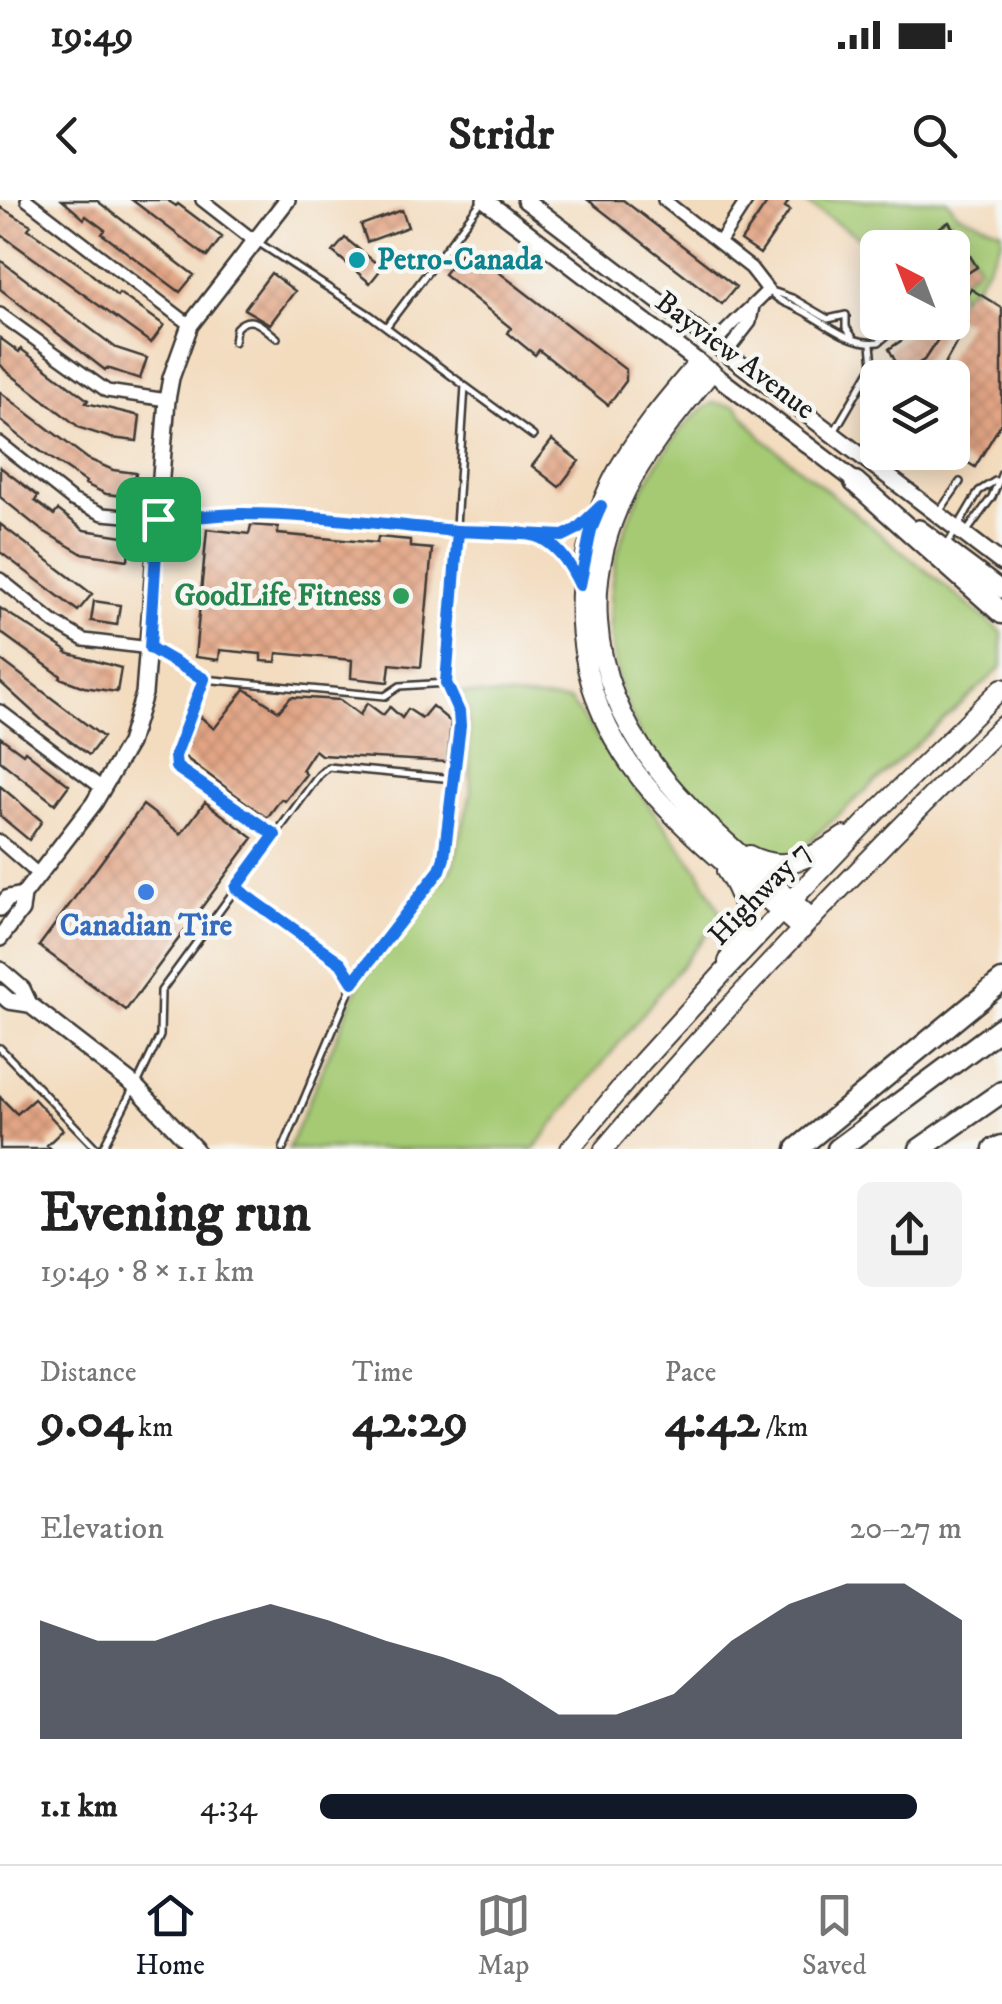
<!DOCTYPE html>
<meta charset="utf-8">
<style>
body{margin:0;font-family:"IM FELL DW Pica",serif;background:#f2f2f2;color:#222;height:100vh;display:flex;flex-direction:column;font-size:38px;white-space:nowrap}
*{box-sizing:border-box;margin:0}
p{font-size:32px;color:#767676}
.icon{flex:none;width:55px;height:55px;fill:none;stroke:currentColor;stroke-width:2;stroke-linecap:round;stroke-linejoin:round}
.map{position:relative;height:949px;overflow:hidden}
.side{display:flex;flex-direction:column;background:#fff;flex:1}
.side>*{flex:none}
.needle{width:65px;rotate:318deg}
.buttons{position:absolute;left:860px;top:30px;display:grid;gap:20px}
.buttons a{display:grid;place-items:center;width:110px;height:110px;border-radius:15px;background:#fff;box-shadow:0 5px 25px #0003;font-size:50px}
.pin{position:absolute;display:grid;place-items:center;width:85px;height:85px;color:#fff;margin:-42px;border-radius:20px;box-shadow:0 5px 15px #0006}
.round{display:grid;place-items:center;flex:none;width:105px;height:105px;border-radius:15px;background:#f2f2f2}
.overview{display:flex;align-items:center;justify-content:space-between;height:170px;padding:0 40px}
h1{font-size:55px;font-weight:700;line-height:75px}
.metrics{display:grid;grid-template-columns:repeat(3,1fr);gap:15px;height:170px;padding:10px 40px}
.metrics div{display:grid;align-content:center}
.metrics b{font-size:50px;font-weight:700}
.metrics small{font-size:28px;font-weight:400}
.metrics p{font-size:28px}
.chart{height:280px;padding:20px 40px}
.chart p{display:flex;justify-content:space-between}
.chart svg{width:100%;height:180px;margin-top:10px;fill:#111827;opacity:.7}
ul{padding:0 40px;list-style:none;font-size:32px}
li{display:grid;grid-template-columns:160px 120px 1fr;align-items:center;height:75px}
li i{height:25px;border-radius:12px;background:#111827}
.status{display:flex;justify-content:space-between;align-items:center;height:70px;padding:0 50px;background:#fff;direction:ltr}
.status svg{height:28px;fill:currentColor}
header{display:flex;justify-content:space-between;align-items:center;height:130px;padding:0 40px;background:#fff;font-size:45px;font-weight:700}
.tabs{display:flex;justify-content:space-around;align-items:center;height:140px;border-top:2px solid #e0e0e0;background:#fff;font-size:28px;color:#767676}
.tabs a{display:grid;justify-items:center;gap:5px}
.tabs .active{color:#111827}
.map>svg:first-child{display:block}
.green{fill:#a5ca73;stroke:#607348;stroke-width:2.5}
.building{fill:url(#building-cross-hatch)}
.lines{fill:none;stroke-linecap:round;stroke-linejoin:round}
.lane-casing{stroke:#3c3934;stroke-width:10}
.street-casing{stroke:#3c3934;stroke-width:16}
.secondary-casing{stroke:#3c3934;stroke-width:20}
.primary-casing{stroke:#3c3934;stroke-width:22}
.highway-casing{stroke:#3c3934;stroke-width:25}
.lane{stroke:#fff;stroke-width:5}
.street{stroke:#fff;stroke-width:11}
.secondary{stroke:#fff;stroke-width:15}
.primary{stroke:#fff;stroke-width:18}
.highway{stroke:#fff;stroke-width:20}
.route-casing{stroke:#fff;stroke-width:20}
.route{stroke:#1a73e8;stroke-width:12}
.culture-dot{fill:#0f9aa8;stroke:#f6f6f2;stroke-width:4}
.leisure-dot{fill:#2e9e5b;stroke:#f6f6f2;stroke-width:4}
.shop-dot{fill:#3f7fe0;stroke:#f6f6f2;stroke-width:4}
.labels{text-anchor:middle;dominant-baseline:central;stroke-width:9;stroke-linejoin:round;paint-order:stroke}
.culture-label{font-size:30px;font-weight:bold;fill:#0d838f;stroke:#f6f6f2;text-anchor:start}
.street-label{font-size:30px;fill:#1c1c1c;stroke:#f6f6f2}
.leisure-label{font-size:30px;font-weight:bold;fill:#27864d;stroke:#f6f6f2;text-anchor:end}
.shop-label{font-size:30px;font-weight:bold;fill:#366cbe;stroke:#f6f6f2}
</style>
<div class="status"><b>19:49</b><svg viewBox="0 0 49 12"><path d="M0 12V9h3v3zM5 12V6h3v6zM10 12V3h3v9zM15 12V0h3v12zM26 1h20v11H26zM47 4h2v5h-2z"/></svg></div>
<header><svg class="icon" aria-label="back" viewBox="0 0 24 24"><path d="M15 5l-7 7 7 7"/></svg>Stridr<svg class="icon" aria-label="search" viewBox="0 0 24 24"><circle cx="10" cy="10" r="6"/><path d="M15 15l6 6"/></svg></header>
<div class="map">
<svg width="1002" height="949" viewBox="0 0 1002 949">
<defs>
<pattern id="building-cross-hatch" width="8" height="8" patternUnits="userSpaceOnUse" patternTransform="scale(2.5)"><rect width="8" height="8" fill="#e2a484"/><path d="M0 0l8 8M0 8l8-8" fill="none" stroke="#c18d71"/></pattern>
</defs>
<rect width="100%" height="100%" fill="#f6f6f2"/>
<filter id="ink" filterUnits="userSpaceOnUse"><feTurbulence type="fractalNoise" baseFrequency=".01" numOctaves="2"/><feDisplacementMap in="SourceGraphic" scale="20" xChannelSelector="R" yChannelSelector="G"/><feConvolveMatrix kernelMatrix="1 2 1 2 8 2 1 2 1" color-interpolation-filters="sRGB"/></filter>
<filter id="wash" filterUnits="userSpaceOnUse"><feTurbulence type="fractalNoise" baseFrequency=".0048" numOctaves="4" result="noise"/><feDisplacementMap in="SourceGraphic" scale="40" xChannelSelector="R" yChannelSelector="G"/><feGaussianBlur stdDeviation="2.25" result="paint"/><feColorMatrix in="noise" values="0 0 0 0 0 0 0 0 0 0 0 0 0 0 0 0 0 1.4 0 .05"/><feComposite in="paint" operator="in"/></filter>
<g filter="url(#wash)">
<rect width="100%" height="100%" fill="#f3dbbe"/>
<path class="green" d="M809,0H947L957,13L1002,31V41L974,88L970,87L959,100L960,92L953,86L979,66L949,20L914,41L897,33L888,47L877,49L807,4Z
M713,203L736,206L762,238L1002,432V467L799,651L776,659C742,644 724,626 698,600C682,585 660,569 649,551C598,464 596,372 646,283C662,255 683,218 713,203Z
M457,493L570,501L698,670L722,715L534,949H288L360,782L452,669L471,593L468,508Z"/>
<g id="blocks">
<path class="building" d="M62,0H96L194,75L180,92L102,34L105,30L86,16L84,19Z
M132,0H167L176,6L178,4L222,37L207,57Z
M588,0H623L736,87L722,104Z
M769,0H789L785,7L790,10L760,54L741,41Z
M0,7L31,25L28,29L82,66L117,96L119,93L164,125L151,143L0,34Z
M402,10L408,27L367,42L361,25Z
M949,22L977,67L952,83V48H912L918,40Z
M345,38L382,68L370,83L333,52Z
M466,47L626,170V181L608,205L539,150L535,155L508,133L511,128L444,74Z
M0,60L116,148L147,158L140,179L107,168L105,170L0,89Z
M271,73L295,91L270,124L244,109Z
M971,89L1002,108V222L975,267L952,253V178H937L968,122L952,116V100L963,101Z
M915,122H944L937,141L924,160L902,174L889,149L905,138Z
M0,138L19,152L21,149L88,200L86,203L140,216L137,241L111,238L80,228L5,170L0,164Z
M0,192L88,259L113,270L136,273L133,297L106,294L85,284L86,282L27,242L0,220Z
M552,240L579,261L559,287L532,266Z
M0,267L38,296L35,301L54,315L58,310L84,330L130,337L128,360L81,353L40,329L0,297Z
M0,324L92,394L78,411L0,352Z
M251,325L278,327V334L377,343L378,337L410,340V347L432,349L421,467L390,464L388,482L351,478L352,460L277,453L276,462L261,461V454L220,450L219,460L195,457L207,329L249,334Z
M94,401L120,405L117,425L91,421Z
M0,408L67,451L66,453L121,468L117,492L84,487L60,478L61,476L0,432Z
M0,459L103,537L89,555L44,522L0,482Z
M245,489L279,511L291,497L340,500L360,515L367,503L383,515L390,507L402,518L408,509L422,518L432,506L451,522L447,562L321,555L315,550L302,570L306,574L285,601L281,599L267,618L182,555L200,516L214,529Z
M0,537L23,554L25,551L69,585L55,604L0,561Z
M0,586L42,621L29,640L0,616Z
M205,602L253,638L126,810L39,746L143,605L181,634Z
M0,897L17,914L34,899L63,930L47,945L51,949H0Z"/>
</g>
</g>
<g filter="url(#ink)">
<use href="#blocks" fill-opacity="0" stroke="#3c3934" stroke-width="2.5"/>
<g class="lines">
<defs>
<path id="lane" d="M259,43L370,115L465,186L446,483L459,512L460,526L444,658L440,670L353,783L283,949
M874,68L878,69
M769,91C785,106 787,102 803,111C827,124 851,146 879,142L903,122
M772,91L792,98L828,119L846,115V127L854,139
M386,127L481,2
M234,142L236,128C251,112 263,127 277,138
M465,186L533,236
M834,232L873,165L871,144
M939,312L960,282
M162,319L192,320L240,314L539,337C563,336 574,332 592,315
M968,330L992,297L1002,273
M541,339L560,353L577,378
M946,347L979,291L995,281
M151,449L204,479L385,496L400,486L446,483
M204,479L175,556L176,567L275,635
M236,688L341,763L353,783
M0,848L97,949
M138,882L160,836L161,791L319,575L328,567L454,579
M102,949L132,891"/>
<path id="street" d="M27,0L190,125
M202,0L256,42
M664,0L751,68L768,90C750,109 731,124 713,145
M719,43L747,0
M0,114L107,191L167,200
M725,154L750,122L753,106
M0,243L72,300L103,314L158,319
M0,379L55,423L84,440L150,448
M0,511L102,588
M0,641L39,675"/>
<path id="secondary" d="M485,0L864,288
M525,0L1002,363
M919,328L1002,390
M0,708L8,698L23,695
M0,738L21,710L23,695L94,603L129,543L144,494L167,200L171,178L190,125L287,0
M0,770L22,789L29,804
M0,793L9,801L29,804L135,886L195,949"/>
<path id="primary" d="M698,163C668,198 634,238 613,279C562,379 571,491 641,579C686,636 748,681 802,730
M711,172C682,209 648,247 627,289C606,330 595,375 598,421C607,559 719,632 812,719
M749,655C785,674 814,657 844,636
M726,671C751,708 745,724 728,762
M570,949L642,862L724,772L870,618L1002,488
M604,949C729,801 864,662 1002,526"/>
<path id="highway" d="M855,282L1002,413
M797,949L1002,781
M838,949L1002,827
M920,949L1002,892
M994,949L1002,946"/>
</defs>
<use href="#lane" class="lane-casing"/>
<use href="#street" class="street-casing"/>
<use href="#secondary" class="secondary-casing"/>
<use href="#primary" class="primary-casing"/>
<use href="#highway" class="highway-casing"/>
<use href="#lane" class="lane"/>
<use href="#street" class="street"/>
<use href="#secondary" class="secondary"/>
<use href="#primary" class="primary"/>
<use href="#highway" class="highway"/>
</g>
</g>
<g class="lines" filter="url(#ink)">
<defs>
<path id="route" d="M158,319L150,448L204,479L175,556L176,567L275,635L236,688L341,763L353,782L440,670L444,658L460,526L459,512L446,483L458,331L563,336L577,329L601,306L591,330L580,385C571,366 560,348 541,338C524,330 478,332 457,331C386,325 313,314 242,314C214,314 186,319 158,319"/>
</defs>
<use href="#route" class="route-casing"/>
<use href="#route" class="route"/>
</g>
<circle class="culture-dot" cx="357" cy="60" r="10"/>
<circle class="leisure-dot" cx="401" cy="396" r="10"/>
<circle class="shop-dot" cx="146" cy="692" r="10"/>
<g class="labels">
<g class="culture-label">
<text x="377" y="60">Petro-Canada</text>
</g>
<g class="street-label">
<text transform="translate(735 156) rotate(37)">Bayview Avenue</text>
<text transform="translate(760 694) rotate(-46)">Highway 7</text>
</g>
<g class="leisure-label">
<text x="381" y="396">GoodLife Fitness</text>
</g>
<g class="shop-label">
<text x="146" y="726">Canadian Tire</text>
</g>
</g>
</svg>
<div class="buttons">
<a><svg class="needle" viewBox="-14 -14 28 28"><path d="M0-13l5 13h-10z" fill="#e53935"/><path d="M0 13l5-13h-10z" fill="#767676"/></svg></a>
<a><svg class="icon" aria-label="layers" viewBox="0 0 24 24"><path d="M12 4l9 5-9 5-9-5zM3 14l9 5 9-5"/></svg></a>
</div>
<div class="pin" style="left:158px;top:319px;background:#1e9e55"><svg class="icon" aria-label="arrive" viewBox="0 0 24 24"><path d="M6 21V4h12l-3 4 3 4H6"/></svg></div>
</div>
<section class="side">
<div class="overview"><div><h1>Evening run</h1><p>19:49 · 8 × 1.1 km</p></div><a class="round"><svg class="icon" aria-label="share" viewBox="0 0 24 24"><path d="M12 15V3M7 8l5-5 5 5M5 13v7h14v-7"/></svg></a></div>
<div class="metrics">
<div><p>Distance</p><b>9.04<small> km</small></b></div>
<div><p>Time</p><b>42:29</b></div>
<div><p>Pace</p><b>4:42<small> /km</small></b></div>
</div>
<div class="chart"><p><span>Elevation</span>20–27 m</p>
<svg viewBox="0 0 160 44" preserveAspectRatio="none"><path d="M0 44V15L10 20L20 20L30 15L40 11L50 15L60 20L70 24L80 29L90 38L100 38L110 33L120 20L130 11L140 6L150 6L160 15V44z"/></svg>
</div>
<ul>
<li><b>1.1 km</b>4:34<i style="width:93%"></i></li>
</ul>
</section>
<nav class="tabs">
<a class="active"><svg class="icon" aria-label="home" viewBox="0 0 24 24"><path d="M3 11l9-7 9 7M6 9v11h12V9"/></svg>Home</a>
<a><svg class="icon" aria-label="map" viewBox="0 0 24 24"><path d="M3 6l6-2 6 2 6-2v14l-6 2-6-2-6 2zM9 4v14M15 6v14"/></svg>Map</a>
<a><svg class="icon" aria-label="saved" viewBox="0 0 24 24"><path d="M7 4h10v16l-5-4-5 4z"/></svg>Saved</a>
</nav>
